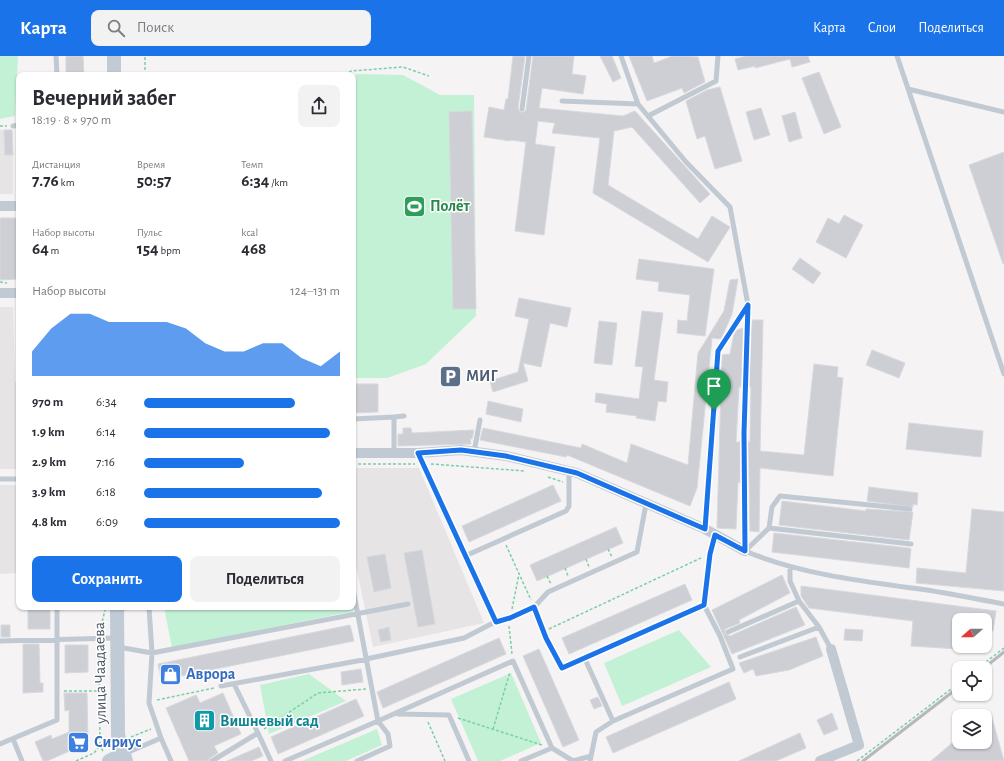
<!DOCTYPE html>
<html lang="ru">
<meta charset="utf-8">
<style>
body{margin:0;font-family:"Alegreya Sans",sans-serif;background:#f2f2f3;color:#2b2b33;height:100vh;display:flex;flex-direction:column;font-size:15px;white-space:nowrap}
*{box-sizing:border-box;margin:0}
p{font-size:13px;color:#7c7c81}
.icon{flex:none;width:22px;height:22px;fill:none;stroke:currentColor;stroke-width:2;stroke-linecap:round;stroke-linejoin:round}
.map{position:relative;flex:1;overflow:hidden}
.drawer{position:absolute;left:16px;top:16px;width:340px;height:538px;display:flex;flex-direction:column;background:#fff;border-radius:8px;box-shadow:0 1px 3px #0004}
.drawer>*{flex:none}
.needle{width:26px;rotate:249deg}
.buttons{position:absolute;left:952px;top:557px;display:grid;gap:8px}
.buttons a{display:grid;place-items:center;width:40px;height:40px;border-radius:8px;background:#fff;box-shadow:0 1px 3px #0004;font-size:20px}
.pin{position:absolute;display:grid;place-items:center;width:34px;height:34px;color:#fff;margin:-41px -17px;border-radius:50% 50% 50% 0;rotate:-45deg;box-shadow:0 0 4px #0007}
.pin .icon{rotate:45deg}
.round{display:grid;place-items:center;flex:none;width:42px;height:42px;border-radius:8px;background:#f2f2f3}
.overview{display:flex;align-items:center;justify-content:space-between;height:68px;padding:0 16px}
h1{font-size:22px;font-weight:700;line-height:30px}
.figures{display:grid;grid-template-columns:repeat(3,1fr);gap:6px;height:68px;padding:4px 16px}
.figures div{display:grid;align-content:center}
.figures b{font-size:17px;font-weight:700}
.figures small{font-size:11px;font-weight:400}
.figures p{font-size:11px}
.chart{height:112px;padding:8px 16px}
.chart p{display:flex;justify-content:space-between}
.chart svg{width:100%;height:72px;margin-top:4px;fill:#1a73e8;opacity:.7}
.primary-button{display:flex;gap:8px;margin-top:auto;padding:8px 16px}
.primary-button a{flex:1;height:46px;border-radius:8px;background:#1a73e8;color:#fff;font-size:16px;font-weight:700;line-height:46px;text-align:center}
.primary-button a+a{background:#f2f2f3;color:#2b2b33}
ul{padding:0 16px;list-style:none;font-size:13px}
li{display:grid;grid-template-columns:64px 48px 1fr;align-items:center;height:30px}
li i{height:10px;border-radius:5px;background:#1a73e8}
header{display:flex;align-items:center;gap:24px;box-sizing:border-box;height:56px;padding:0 20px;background:#1a73e8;color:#fff}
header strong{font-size:19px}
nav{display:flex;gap:22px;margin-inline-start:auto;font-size:14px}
.search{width:280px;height:36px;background:#f2f2f3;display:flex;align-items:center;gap:10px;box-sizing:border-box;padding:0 14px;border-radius:8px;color:#7c7c81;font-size:15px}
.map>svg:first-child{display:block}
.education{fill:#e6e4e5}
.green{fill:#c3f1d5}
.building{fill:#cdcfd5;stroke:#d7d9de}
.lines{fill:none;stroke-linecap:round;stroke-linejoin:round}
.path{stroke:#7ad0a6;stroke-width:1.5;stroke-dasharray:3 2;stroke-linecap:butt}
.lane{stroke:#c1cad2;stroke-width:5}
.street{stroke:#c1cad2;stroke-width:10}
.secondary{stroke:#c1cbd6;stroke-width:14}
.rail{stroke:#b5b8bd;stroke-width:3}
.route-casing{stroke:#fff;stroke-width:8}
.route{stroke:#1a73e8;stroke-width:5}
.labels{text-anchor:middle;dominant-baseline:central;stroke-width:3;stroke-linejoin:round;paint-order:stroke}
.leisure-label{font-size:16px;font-weight:bold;fill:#27864d;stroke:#fff;text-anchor:start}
.service-label{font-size:16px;font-weight:bold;fill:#4e5e75;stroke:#fff;text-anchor:start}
.street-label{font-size:16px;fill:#4a5661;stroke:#fff}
.shop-label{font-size:16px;font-weight:bold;fill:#366cbe;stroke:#fff;text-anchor:start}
.culture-label{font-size:16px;font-weight:bold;fill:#0d838f;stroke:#fff;text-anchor:start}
</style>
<header>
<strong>Карта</strong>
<div class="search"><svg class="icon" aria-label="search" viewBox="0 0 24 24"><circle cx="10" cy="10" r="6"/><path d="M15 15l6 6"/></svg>Поиск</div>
<nav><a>Карта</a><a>Слои</a><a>Поделиться</a></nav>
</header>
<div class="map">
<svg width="1004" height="705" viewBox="0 0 1004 705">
<rect width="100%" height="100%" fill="#f5f3f3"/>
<path class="education" d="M0,74H13V138H0Z
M0,251H13L15,326H19V413H0Z
M353,412H419L484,567L373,591L353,495Z
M0,429H19V517L0,518Z"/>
<path class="green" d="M0,0H18L15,60L0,63Z
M357,18L403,19L440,39H474L476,260L426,308L387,322H353V21Z
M164,551H353L354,555L172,592Z
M679,574L711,611L622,650L604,607Z
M511,617L541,687L500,705H478L451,643Z
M309,618L346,645L269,678L260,629Z
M377,673L382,689L346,705H302Z"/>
<path class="building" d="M66,0H83L84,19H66Z
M513,0H525L518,52L520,56H524L526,54L533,0H574L572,18L586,20L583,38L542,32L539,52L623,60L635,55L710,138L700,147L632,71L614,75L608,129L698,183L712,160L730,171L708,206L593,137L600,82L552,77L555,67L538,65L535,88L555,91L544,179L515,175L526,86L510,84V85L484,81L489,51L504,54L506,43H508Z
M600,0H612L621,22L613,26Z
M629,0H652L654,7L673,0L698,1L705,26L684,37L682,32L647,45Z
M747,0H808L810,6L792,11L790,3L755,12V10L738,14L735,3Z
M819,16L841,71L824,78L802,22Z
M720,31L742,105L715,113L705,80L697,83L686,45L707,34Z
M761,52L770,79L754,84L746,56Z
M472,55L476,253H453L449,56Z
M795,56L802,82L789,86L782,60Z
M4,74H12L13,99H5Z
M1004,96V207L1003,208L969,109Z
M844,159L863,169L846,202L816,186L828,162L839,168Z
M0,162H19V223L0,224Z
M800,202L821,217L813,228L792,213Z
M639,203L714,213L705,280L677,277L678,264L687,265L690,239L658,235L659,226L636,223Z
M738,223L732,258L721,283L712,282L697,432L690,450L567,399L566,401L480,384L483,372L581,392L582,388L627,407L631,388L688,409L698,297L724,255L730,224Z
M519,242L571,252L567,271L550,267L541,311L523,307L528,325L493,336L490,325L518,316L529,263L515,260Z
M642,255L663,257L654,324L668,326L666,346L658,345L655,365L636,362L637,360L606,356L607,348L595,346L596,337L639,343L643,311L635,310Z
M752,264H763L760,395L804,399L814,308L838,311L837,321L843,322L833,420L760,412L759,476L750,475L748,386H750L751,331H749Z
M599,265L617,267L612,309L594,307Z
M743,272L741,331H739L736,386H740V427L738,426L736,473L717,472L722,299L730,298L734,278L737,274Z
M872,294L905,307L899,322L866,309Z
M353,328H378V356L353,357Z
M488,345L523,353L521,366L486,358Z
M909,367L983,375L981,401L906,393Z
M403,372H411L412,377L474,374L472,383L470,382L471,388L398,390V378H403Z
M553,429L561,445L469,486L462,470Z
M869,431L918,437L917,449L913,448V451L867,445Z
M782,445L866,455V453L913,456L909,484L779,469Z
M972,453L1004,456V535L916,527L917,512L966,517Z
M616,471L623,487L537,525L530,509Z
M774,477L909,492L911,493L909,512L772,496Z
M422,494L435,568L418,571L404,497Z
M385,498L391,532L374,536L367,501Z
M782,519L790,537L739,564L740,567L725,573V578L730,580L796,551L805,569L732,598L712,554Z
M685,528L692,544L569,598L562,582Z
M801,530L996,555L993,575L985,574V564H959V593L911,590L913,565L809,552L801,540Z
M28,551H50V573H28Z
M1,569H10V581H1Z
M350,569L354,585L161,624L158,608Z
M389,571L391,584L381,586L378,574Z
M845,573L863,574L862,585L844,584Z
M816,581L823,600L789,614L756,620L753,613L744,617L739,607Z
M499,582L506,598L383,652L377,636Z
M23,588H39L40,627H43V636L23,637Z
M65,589H88V616L65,617Z
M539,593L579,684L563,691L523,600Z
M361,613L363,626L342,629L341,616Z
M729,626L736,643L613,697L606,681Z
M64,637H87L88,687L47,705H43L35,686L51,679L52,683L69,676V654L65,655Z
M223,637L241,678L214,690L218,697L210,702L208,705H189L166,652L196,639L200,647Z
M598,641L602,650L594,653L590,644Z
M356,643L364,660L278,698L271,681Z
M832,657L838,673L824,679L817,664Z
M991,658L1004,705H931L959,681V686H985V660Z
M800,677L806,692L776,705H739Z
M259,691L263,700L251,705H227Z"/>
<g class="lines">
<path class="path" d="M145,19V0
M345,19L351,15L403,11L429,20
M0,70H7
M0,226L7,227
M353,408H415
M431,408L525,415
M548,421L563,426
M506,489L531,544
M608,493L612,501
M586,503L589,511
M565,512L568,520
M547,520L551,528
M512,553L519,518
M509,570L512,598
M549,573L703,501
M100,575L105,554
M978,612L1004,592
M64,635H100
M157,644L214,632
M458,662L542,689
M428,666L445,705
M264,673L318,637L366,633
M493,673L510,616
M131,681L151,673
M103,695L100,690L108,688
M76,705L94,697L100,690L99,589
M857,705L959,627"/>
<path class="lane" d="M56,0L57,19
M621,0L638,48L686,106L730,151L748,249L718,295L705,473
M897,0L1004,318
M908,33L1004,56
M562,45L638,48
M522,53L529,0
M648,60L716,25L718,0
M13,70L19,69
M353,363L394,361
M474,396L480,364
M394,397V361L404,360
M418,397L495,566
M0,423H19
M769,472L772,451L780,440L910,453
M745,495C800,518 860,525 920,533C948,537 976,543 1004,548
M745,495L744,377L748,250
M745,495L769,472L911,488
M465,500L566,455L569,450V415
M799,545L819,571L831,593
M149,551L152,597L408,548
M534,551L546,582L562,612L585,603
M118,552L139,551
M728,576L799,545L790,525V511
M0,585L115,582
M118,591L152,597L149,647L161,682L171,705
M740,601L819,571
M221,630L357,605L464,582L495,566L510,562L534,551L548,536L637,496L646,448
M398,658L449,659L469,705
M613,665L733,613L720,580L704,549
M258,677L271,705
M13,683L22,705
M0,688L57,664V551
M552,692L573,705
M124,698L161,682
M212,705L258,677L234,628
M285,705L378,665L353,533
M357,705L390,690L388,678L378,665L513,605L552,692L521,705
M573,705L591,700
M590,705L596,676L613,665L585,603L704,549L710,498L715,479"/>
<path class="street" d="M0,150H19
M0,237H19
M353,397H418L461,394L506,400L577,417L705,473L745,495
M820,705L859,689L831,593"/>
<path class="secondary" d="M114,0V19
M117,551L118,679L126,705
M109,705L123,698"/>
<path class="rail" d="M984,612L1004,596
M863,705L959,631"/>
</g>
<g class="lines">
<defs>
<path id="route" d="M748,249L744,377L745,495L715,479L710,498L704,549L562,612L546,582L534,551L510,562L496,566L418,397L461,394L506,400L577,417L705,473L718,295Z"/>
</defs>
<use href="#route" class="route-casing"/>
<use href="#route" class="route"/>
</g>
<defs>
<symbol id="stadium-square" viewBox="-11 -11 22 22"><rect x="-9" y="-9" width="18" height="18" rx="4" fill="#2e9e5b" stroke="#fff"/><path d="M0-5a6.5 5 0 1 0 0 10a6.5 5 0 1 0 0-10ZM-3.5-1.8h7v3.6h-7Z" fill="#fff"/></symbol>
<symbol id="parking-square" viewBox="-11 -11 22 22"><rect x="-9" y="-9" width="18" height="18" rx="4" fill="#5c6f8a" stroke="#fff"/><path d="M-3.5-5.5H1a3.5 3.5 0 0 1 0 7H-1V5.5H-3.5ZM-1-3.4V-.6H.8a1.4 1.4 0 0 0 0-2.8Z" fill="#fff"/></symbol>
<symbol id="shop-square" viewBox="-11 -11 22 22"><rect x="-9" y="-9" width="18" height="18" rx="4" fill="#3f7fe0" stroke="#fff"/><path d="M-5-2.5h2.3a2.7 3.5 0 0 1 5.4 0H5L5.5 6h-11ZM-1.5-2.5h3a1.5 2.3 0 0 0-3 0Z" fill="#fff"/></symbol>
<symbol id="building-square" viewBox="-11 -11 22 22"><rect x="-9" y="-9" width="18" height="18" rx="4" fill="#0f9aa8" stroke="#fff"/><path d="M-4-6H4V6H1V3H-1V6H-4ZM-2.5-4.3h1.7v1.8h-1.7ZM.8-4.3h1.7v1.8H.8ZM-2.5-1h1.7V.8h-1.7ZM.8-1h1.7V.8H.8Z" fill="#fff"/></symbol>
<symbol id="supermarket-square" viewBox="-11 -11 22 22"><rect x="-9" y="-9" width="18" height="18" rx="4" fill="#3f7fe0" stroke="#fff"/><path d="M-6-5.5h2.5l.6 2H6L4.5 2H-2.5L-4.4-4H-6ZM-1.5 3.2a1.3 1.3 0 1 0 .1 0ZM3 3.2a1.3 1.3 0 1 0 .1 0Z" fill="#fff"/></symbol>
</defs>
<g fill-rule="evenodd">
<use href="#stadium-square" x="402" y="138" width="25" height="25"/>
<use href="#parking-square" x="438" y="308" width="25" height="25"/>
<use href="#shop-square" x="158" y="606" width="25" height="25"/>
<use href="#building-square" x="192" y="652" width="25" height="25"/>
<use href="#supermarket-square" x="66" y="674" width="25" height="25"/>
</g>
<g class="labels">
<g class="leisure-label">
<text x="430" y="150">Полёт</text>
</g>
<g class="service-label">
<text x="466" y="320">МИГ</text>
</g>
<g class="street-label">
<text transform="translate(100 617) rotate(-91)">улица Чаадаева</text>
</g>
<g class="shop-label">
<text x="186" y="618">Аврора</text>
<text x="94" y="686">Сириус</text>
</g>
<g class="culture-label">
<text x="220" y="665">Вишневый сад</text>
</g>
</g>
</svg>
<div class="buttons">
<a><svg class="needle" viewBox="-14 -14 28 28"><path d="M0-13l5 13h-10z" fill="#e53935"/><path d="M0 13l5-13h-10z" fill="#7c7c81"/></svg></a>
<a><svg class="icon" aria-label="locate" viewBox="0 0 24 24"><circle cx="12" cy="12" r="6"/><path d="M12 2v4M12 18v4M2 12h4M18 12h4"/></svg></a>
<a><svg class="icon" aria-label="layers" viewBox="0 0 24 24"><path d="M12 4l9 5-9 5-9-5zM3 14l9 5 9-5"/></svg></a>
</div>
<div class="pin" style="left:714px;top:354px;background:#1e9e55"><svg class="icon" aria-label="arrive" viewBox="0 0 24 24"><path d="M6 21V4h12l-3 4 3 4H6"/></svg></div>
<section class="drawer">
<div class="overview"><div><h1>Вечерний забег</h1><p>18:19 · 8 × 970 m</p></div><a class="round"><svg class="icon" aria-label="share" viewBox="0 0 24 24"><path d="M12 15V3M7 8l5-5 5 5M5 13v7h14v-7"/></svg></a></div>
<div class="figures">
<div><p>Дистанция</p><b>7.76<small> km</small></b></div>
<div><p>Время</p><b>50:57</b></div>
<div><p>Темп</p><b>6:34<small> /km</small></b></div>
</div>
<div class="figures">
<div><p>Набор высоты</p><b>64<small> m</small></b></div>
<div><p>Пульс</p><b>154<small> bpm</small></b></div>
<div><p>kcal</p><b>468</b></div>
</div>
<div class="chart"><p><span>Набор высоты</span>124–131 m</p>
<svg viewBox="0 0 160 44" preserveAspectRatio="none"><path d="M0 44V29L10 15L20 6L30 6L40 11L50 11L60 11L70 11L80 15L90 24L100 29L110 29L120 24L130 24L140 33L150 38L160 29V44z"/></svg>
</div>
<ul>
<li><b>970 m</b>6:34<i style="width:77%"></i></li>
<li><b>1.9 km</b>6:14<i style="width:95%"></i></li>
<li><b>2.9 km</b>7:16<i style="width:51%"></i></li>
<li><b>3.9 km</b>6:18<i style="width:91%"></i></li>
<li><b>4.8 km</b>6:09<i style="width:100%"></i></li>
</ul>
<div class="primary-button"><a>Сохранить</a><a>Поделиться</a></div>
</section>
</div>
